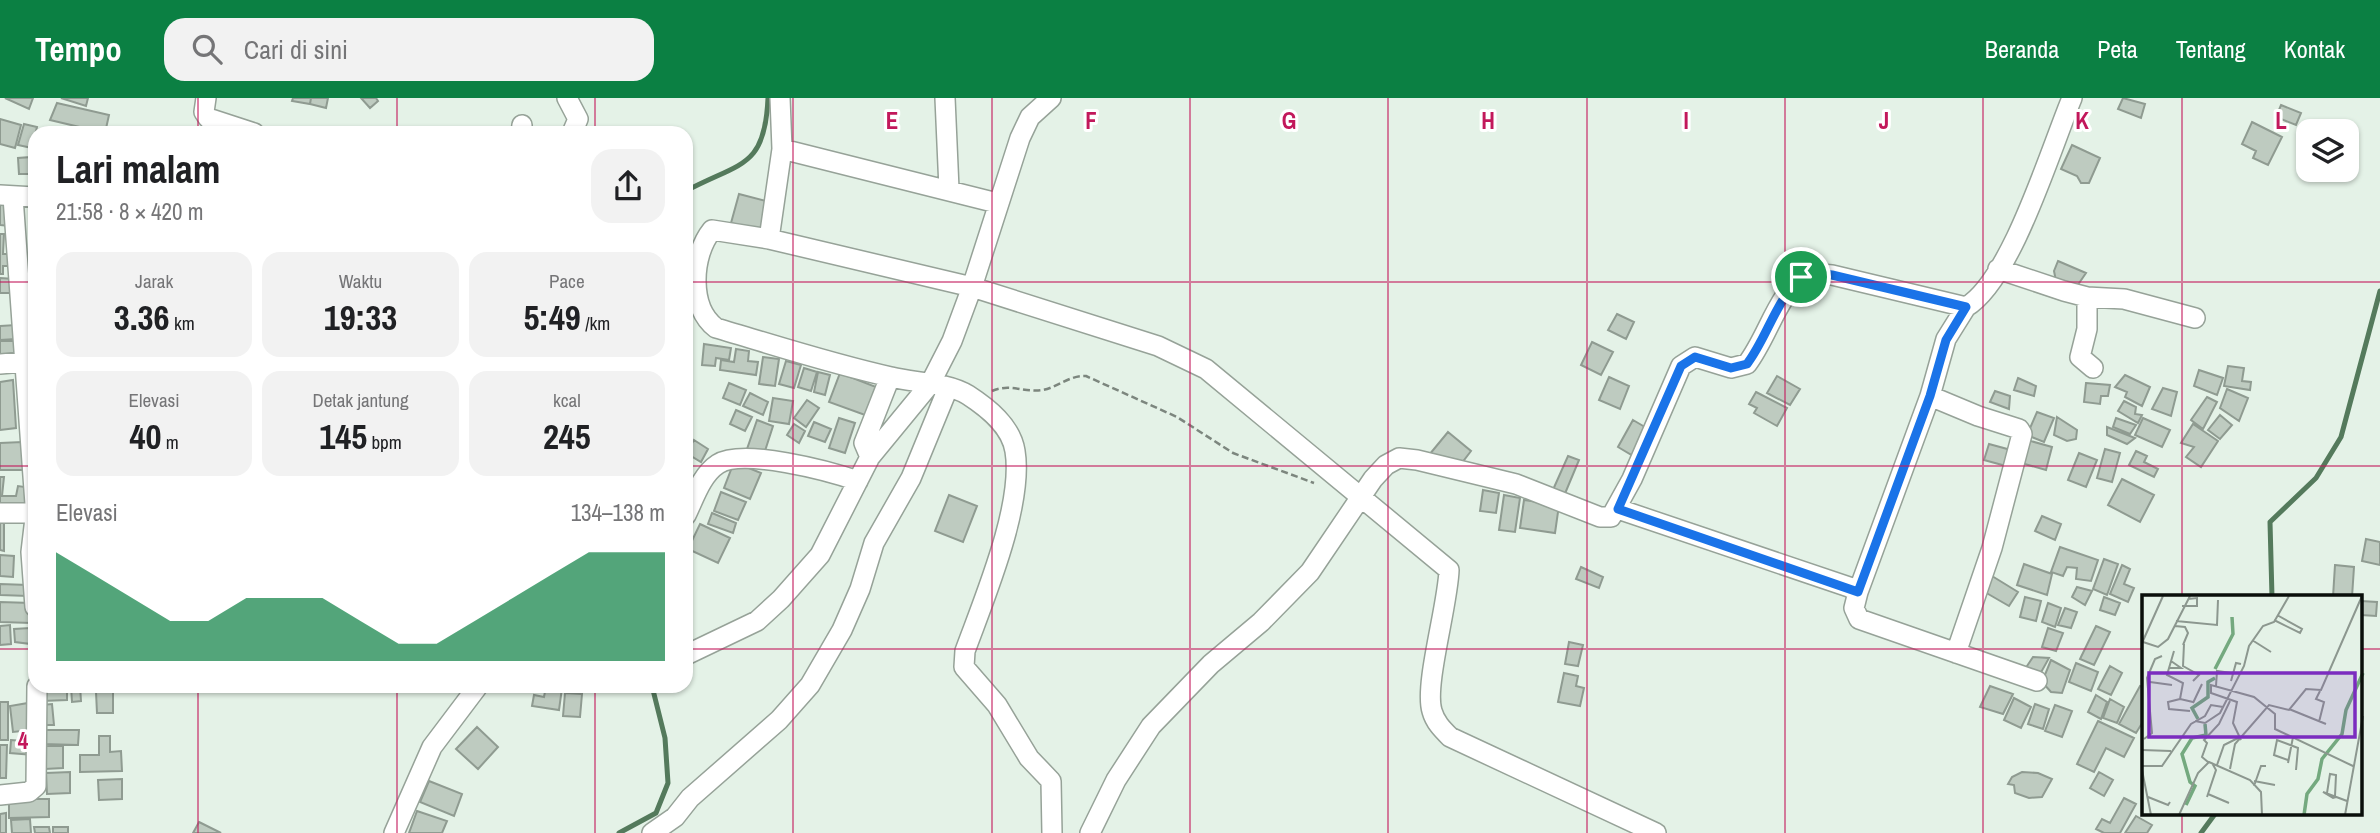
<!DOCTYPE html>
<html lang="id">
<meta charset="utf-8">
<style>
body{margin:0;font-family:"Archivo Narrow",sans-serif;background:#f2f2f2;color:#202124;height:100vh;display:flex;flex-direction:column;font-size:26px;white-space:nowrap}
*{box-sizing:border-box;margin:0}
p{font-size:23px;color:#757577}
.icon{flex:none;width:38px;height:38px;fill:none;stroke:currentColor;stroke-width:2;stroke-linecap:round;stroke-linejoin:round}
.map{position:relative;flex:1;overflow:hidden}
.sheet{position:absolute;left:28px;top:28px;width:665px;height:567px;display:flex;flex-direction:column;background:#fff;border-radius:21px;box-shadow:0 2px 5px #0004}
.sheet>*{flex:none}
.fabs{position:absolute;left:2296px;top:21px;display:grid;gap:14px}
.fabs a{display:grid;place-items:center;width:63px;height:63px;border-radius:14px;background:#fff;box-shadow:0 2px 5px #0004;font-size:35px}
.pin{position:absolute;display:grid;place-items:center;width:60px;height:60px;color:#fff;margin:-30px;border:4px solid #fff;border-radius:50%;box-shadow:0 2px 7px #0007}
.round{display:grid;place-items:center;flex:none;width:74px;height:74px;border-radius:21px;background:#f2f2f2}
.overview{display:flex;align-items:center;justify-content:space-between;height:119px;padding:0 28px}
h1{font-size:38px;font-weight:800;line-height:52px}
.metrics{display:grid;grid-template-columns:repeat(3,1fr);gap:10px;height:119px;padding:7px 28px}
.metrics div{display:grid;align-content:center;border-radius:18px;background:#f2f2f2;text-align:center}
.metrics b{font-size:35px;font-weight:800}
.metrics small{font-size:19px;font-weight:400}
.metrics p{font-size:19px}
.chart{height:196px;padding:14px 28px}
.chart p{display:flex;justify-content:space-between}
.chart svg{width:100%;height:126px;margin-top:7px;fill:#0b8043;opacity:.7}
header{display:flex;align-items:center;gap:42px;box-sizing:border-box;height:98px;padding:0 35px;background:#0b8043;color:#fff}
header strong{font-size:33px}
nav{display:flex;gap:38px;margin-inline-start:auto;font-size:24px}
.search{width:490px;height:63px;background:#f2f2f2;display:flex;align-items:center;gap:18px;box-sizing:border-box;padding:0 24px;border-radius:21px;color:#757577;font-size:26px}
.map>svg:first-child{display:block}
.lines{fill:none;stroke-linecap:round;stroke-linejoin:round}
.stream{stroke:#547a5c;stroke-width:5}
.building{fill:#becbc0;stroke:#8f9b91;stroke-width:2}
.street-casing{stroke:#96a298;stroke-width:22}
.path{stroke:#7c867e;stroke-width:2.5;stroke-dasharray:7 3.5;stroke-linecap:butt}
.street{stroke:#fff;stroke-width:19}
.route-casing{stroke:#fff;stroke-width:14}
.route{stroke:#1a73e8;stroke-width:9}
.grid{fill:none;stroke:#c2185b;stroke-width:2;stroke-opacity:0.55}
.inset-river{fill:none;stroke:#74a97f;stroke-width:3.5}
.inset-road{fill:none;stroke:#8c978f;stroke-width:2}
.view{fill:#7b2cbf;fill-opacity:0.15;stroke:#7b2cbf;stroke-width:3.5}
.inset-edge{fill:none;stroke:#090e0a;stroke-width:3.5}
.grid-label{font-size:23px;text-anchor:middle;font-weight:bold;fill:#c2185b;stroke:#fff;stroke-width:6;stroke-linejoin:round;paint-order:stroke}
</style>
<header>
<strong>Tempo</strong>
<div class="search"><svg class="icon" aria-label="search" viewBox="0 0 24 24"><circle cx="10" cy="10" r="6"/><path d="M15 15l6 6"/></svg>Cari di sini</div>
<nav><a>Beranda</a><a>Peta</a><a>Tentang</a><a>Kontak</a></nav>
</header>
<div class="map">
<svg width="2380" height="735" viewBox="0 0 2380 735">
<rect width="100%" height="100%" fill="#e4f2e7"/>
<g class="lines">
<path class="stream" d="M686,93C740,64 765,71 768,0
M686,239V266
M2272,499L2270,424L2316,380L2341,339L2380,193
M619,735L656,715L668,685L665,640L652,588
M2201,735L2215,716"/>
</g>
<path class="building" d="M5,0H33L29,11Z
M61,0H88L86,8Z
M293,0H311L310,6L292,3Z
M311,0H328L326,10L310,6Z
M361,0H376L378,3L370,10Z
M2123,0L2145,6L2141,20L2118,11Z
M57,5L109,17L105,35L50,22Z
M2281,7L2301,15L2296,27L2276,19Z
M0,21L21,27L15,50L0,46Z
M2252,24L2282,39L2268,67L2253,60L2256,53L2242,46Z
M24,26L37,29L32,50L18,47Z
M2072,47L2100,60L2089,85H2081L2077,78L2061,71Z
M31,55H35V76H19L18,60L31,59Z
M739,96L770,104L762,133L731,125Z
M0,106L10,107L9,128L0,127Z
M0,136H4L3,156H13V168H3V176H0Z
M29,138H35V171H29Z
M2058,163L2086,175L2075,191L2056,183L2054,173Z
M0,180L14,181L13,195H0Z
M1617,216L1634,224L1626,241L1608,232Z
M16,227V241L0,242V228Z
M0,243H15L16,257H0Z
M1592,244L1613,254L1601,277L1581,267Z
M704,246L731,250L729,262L716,260L715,268L702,267Z
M736,251L749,253L748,263L758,264L756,277L720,272L721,262L734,264Z
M763,259L779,261L775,288L759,286Z
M786,263L801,267L794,290L779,286Z
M2228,268L2244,270L2242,283L2251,284L2250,292L2224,288Z
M804,270L817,274L811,293L798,289Z
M2199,272L2223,280L2217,297L2194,288Z
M818,274L830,277L825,297L814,294Z
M840,275L876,289L865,317L829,304Z
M2125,277L2150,289L2142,308L2125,299L2127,294L2115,289Z
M1777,278L1800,291L1790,307L1767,295Z
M1609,279L1629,288L1620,311L1599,302Z
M2018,280L2036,288L2034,298L2014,292Z
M13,282L16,330L0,332V284Z
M729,285L746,292L740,307L723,300Z
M2086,285L2110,287L2108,298H2101L2100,306L2084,304Z
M2163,290L2177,294L2171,318L2152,311Z
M2227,291L2248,300L2239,323L2220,310Z
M1995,293L2010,298L2009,311L1990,304Z
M1756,294L1787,310L1777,328L1754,315L1757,310L1749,306Z
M750,295L768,304L763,317L743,308Z
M2207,299L2217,304L2203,331L2191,322Z
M773,300L793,303L789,326L769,323Z
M807,302L819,310L806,329L794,320Z
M2124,303L2136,309L2135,316L2142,317L2138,325L2118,313Z
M736,312L752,319L745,333L730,326Z
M2037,314L2054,320L2044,344L2027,337Z
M2220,317L2232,327L2220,341L2208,332Z
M2057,319L2077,332L2076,341L2067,343L2054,337Z
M839,320L855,325L845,355L829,350Z
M2116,320L2136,327L2130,336L2113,329Z
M2143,320L2170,332L2162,349L2135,337Z
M757,322L773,328L764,356L747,351Z
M1633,322L1650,332L1635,359L1618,349Z
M814,324L831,331L825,344L808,338Z
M794,326L805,333L799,345L787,337Z
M2193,326L2218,343L2201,369L2186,359L2194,349L2181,345Z
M2107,329L2135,340L2127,346L2107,337Z
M1448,334L1471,353L1461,366L1429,357Z
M694,342L708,351L701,364L686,355Z
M2027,342L2052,349L2046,372L2021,365Z
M22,344L24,372H0V345Z
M1989,346L2011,352L2006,368L1984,362Z
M2105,351L2120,355L2112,384L2097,380Z
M2136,353L2147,358L2144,364L2158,371L2154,379L2129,367Z
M2079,355L2097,362L2086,389L2068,382Z
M1568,358L1579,362L1564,398L1552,394Z
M734,364L761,375L750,401L724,390Z
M0,379H4L2,398H16L18,388L25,389V406H0Z
M2122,381L2154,397L2140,424L2108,407Z
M1483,392L1499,395L1496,415L1480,413Z
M721,394L746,404L738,422L714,413Z
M949,397L977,408L963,444L935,433Z
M1504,397L1520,400L1515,434L1499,432Z
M1524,402L1559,407L1555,435L1520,430Z
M712,415L736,425L733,435L708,426Z
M2042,418L2061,426L2055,442L2035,433Z
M0,423H4V453L0,452Z
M700,426L730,440L718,465L688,451Z
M2366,441L2380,444V467L2362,463Z
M2060,449L2098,462L2091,483L2076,481L2077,470L2067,469L2063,478L2051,474Z
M0,457L14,458L13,479L0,478Z
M2104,461L2118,466L2107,497L2093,491Z
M2024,466L2052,476L2047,497L2017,487Z
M2122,467L2130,471L2124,486L2134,490L2128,504L2110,496Z
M2335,467L2354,469L2352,499H2333Z
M1581,469L1603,479L1599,490L1576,481Z
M1992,478L2018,494L2009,508L1983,493Z
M0,486L28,487V498L0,497Z
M2077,489L2092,493L2085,507L2072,499Z
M2025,499L2041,503L2036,523L2020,519Z
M2104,499L2120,505L2115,517L2100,512Z
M2361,503L2377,504L2376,518L2361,517Z
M0,504L31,505V525L0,524Z
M2048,505L2061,510L2055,529L2042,524Z
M2065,510L2077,514L2071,530L2058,527Z
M10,527L11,546L0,547V528Z
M2096,528L2110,534L2094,567L2080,561Z
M30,530L31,546L15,544L14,531Z
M2048,530L2063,535L2056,553L2042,549Z
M1569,544L1583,547L1578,568L1565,566Z
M2033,559L2049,560L2039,578L2025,571Z
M2051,562L2070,572L2062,595L2051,594L2042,584Z
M2076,565L2098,574L2091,593L2069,584Z
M2110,568L2122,575L2111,597L2098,591Z
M1564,575L1578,578L1576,588L1584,590L1580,608L1558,604Z
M42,588H67V602L42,603Z
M71,588H80L81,603L72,604Z
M546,588L562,590L559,612L532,608L534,597L544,599Z
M1990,588L2013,596L2003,616L1980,609Z
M2140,588L2144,590V622L2136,635L2119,626Z
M96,594H113V615H97Z
M565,595L582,596L580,619L563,618Z
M2096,597L2107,604L2101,621L2088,614Z
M2014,600L2031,609L2021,630L2004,622Z
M2110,601L2124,609L2117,625L2103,620Z
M0,604H8V642H0Z
M28,605L31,632L13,634L10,608Z
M52,606L54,627H43L42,607Z
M2035,606L2049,611L2043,631L2028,626Z
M2055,607L2072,613L2062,639L2045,633Z
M2098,623L2134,640L2124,659L2106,650L2094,674L2077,666Z
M477,629L498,649L478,671L456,651Z
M43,632H79L78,647L43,646Z
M99,638H110V654L121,653L122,673L80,674V657H99Z
M11,642L34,644L33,657L10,655Z
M0,647H7L6,680H0Z
M44,648H63V670L45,671Z
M70,674V695L47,696L46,675Z
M2022,674L2038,675L2052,681L2042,699L2029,700L2015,695L2014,687L2008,686L2012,679Z
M2099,674L2113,682L2104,698L2090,690Z
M122,681V701L99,702L98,682Z
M429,683L462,696L454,718L420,704Z
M2124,700L2136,706L2120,735H2104L2096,731L2102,721L2110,725Z
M9,701H49V719L9,720Z
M417,713L447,723L442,735H409Z
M6,715V735H0V716Z
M2136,718L2152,727L2147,735H2125Z
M30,721L31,735H12L11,722Z
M199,724L221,735H193Z
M34,729H49L50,735H35Z
M53,729H68V735H53Z"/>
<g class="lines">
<defs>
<path id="street" d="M206,0L204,14L208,20L254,35
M567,0L578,21L572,35
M945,0L949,91
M521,35L522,27
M782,51L997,105
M0,97L35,99
M13,99L35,406
M769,141L782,51L780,0
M1998,171L2064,193L2087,199L2124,201L2195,220
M2087,199V231L2080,259L2093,270
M0,266L23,264
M870,359L864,345L890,279
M1618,411L1849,489L1858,494L1854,510L1859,521L2037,583
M0,415H35
M686,417C694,401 701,377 718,366C743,350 829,373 858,383
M35,420L31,454L35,509
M1858,494L1930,298
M1956,555L1992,450L2022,336L2019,331L1978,318L1930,298L1946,241L1966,209
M686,557L757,523L781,501L820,457L870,359L930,286L952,243L972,189L1020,40L1030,19L1051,0
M0,697L29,694L36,688L37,588
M394,735L432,649L478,588
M652,735L675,719L690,700L779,622L810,587L842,532L860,491L874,445L911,380L948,290
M1052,735L1051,683L1029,660L997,607L964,569L965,553C984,501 1024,407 1015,353C1011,328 988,310 968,297C947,284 915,285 891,279C832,266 774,247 716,230C689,210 691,158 712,132L769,141L972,189L1158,248L1206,271L1449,472C1448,507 1424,587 1432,613C1435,624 1442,631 1450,639L1656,735
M1090,735L1116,682L1151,628L1211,566L1261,524L1310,474L1373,381L1386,367L1399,360L1417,362L1516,386L1600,419H1611L1632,381L1681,268L1695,259L1731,270L1747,266C1769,237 1777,195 1808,175L1832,177L1966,209C2011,183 2051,50 2072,0"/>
</defs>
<use href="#street" class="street-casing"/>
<path class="path" d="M992,293C1010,285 1025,295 1043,292C1058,289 1070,277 1086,278L1177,319L1233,355L1314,385"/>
<use href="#street" class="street"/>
</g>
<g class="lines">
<defs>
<path id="route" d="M1808,174L1832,177L1966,209L1946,242L1930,298L1858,494L1618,411L1681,268L1695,259L1731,270L1747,266C1769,237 1777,196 1808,174Z"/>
</defs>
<use href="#route" class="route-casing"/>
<use href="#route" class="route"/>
</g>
<path class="grid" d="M198,0V35M397,0V35M595,0V35M793,0V735M992,0V735M1190,0V735M1388,0V735M1587,0V735M1785,0V735M1983,0V735M2182,0V499M0,184H35M686,184H2380M0,368H35M686,368H2380M0,551H35M686,551H2144M2361,551H2380M198,588V735M397,588V735M595,588V735M2182,716V735"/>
<g transform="translate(2142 497)">
<rect width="220" height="220" fill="#e4f2e7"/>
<path class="inset-river" d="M73,74L91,39L90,22M56,124L50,113L66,102V87L73,83M44,210L53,191L48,187L40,159L50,143L64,140L63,129M162,220L165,199L176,184L180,164L200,139L204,115L221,78"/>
<path class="inset-road" d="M40,11H55V3L46,4M132,25L158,38L160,34L135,20M34,26L75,30L76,5M33,31L43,32L46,38L41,50M110,45L129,57M1,47L16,52L26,44L48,1M0,48L21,1M42,49L41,71L57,80L51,86M32,56L25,80L41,88L38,104L51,107M27,73H39L29,66M89,86L94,68L99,69M8,87L30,90M74,91L75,76L89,78M38,104L26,107L27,114L48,116M51,108L60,89M147,114L184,129M53,126L63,128L78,118L102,71L107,51L121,31L132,27L147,1M177,127L182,107L174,104L178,96M2,144L10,138L5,83L13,64L20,61M99,145L91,128L95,107L69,98V90L112,102L133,119V134L211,171M0,155L29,156M146,165L132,160L135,145L156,153L154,175M66,167L60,162L65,148L62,145L77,129L88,106M146,168L151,142M75,170L82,150L98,142M0,171H20L49,129L63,121L69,110L81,112M88,174L93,149L127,110L147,115L164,94L179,95L220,1M0,175L9,220M112,186L133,190M112,191L119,171H124M185,198L188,179L194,180L193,201M66,199L87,208M6,202L26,210L28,207M65,202L74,175L70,168M194,202L191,203L181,197L205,206M37,220L56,178L67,167L108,185L119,197L120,220M203,220L221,121"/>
<path class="view" d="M7,78H213V142H7Z"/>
<rect width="220" height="220" class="inset-edge"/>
</g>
<g class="grid-label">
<text x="892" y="31">E</text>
<text x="1091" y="31">F</text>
<text x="1289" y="31">G</text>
<text x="1488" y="31">H</text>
<text x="1686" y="31">I</text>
<text x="1884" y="31">J</text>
<text x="2082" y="31">K</text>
<text x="2281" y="31">L</text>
<text x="23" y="651">4</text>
</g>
</svg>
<div class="fabs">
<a><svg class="icon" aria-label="layers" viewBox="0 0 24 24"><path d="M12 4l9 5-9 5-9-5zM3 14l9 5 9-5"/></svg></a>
</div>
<div class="pin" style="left:1801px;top:179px;background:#1e9e55"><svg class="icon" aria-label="arrive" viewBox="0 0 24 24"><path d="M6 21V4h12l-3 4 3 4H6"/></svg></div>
<section class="sheet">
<div class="overview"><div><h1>Lari malam</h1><p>21:58 · 8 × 420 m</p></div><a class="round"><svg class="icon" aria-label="share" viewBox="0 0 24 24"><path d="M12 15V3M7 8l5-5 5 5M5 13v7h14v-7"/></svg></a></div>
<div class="metrics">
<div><p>Jarak</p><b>3.36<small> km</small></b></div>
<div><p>Waktu</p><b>19:33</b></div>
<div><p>Pace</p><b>5:49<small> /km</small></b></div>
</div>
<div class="metrics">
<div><p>Elevasi</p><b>40<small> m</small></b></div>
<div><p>Detak jantung</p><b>145<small> bpm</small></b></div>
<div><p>kcal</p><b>245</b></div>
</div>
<div class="chart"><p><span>Elevasi</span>134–138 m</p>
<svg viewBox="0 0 160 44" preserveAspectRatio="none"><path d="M0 44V6L10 14L20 22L30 30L40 30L50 22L60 22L70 22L80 30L90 38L100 38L110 30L120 22L130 14L140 6L150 6L160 6V44z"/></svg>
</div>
</section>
</div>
